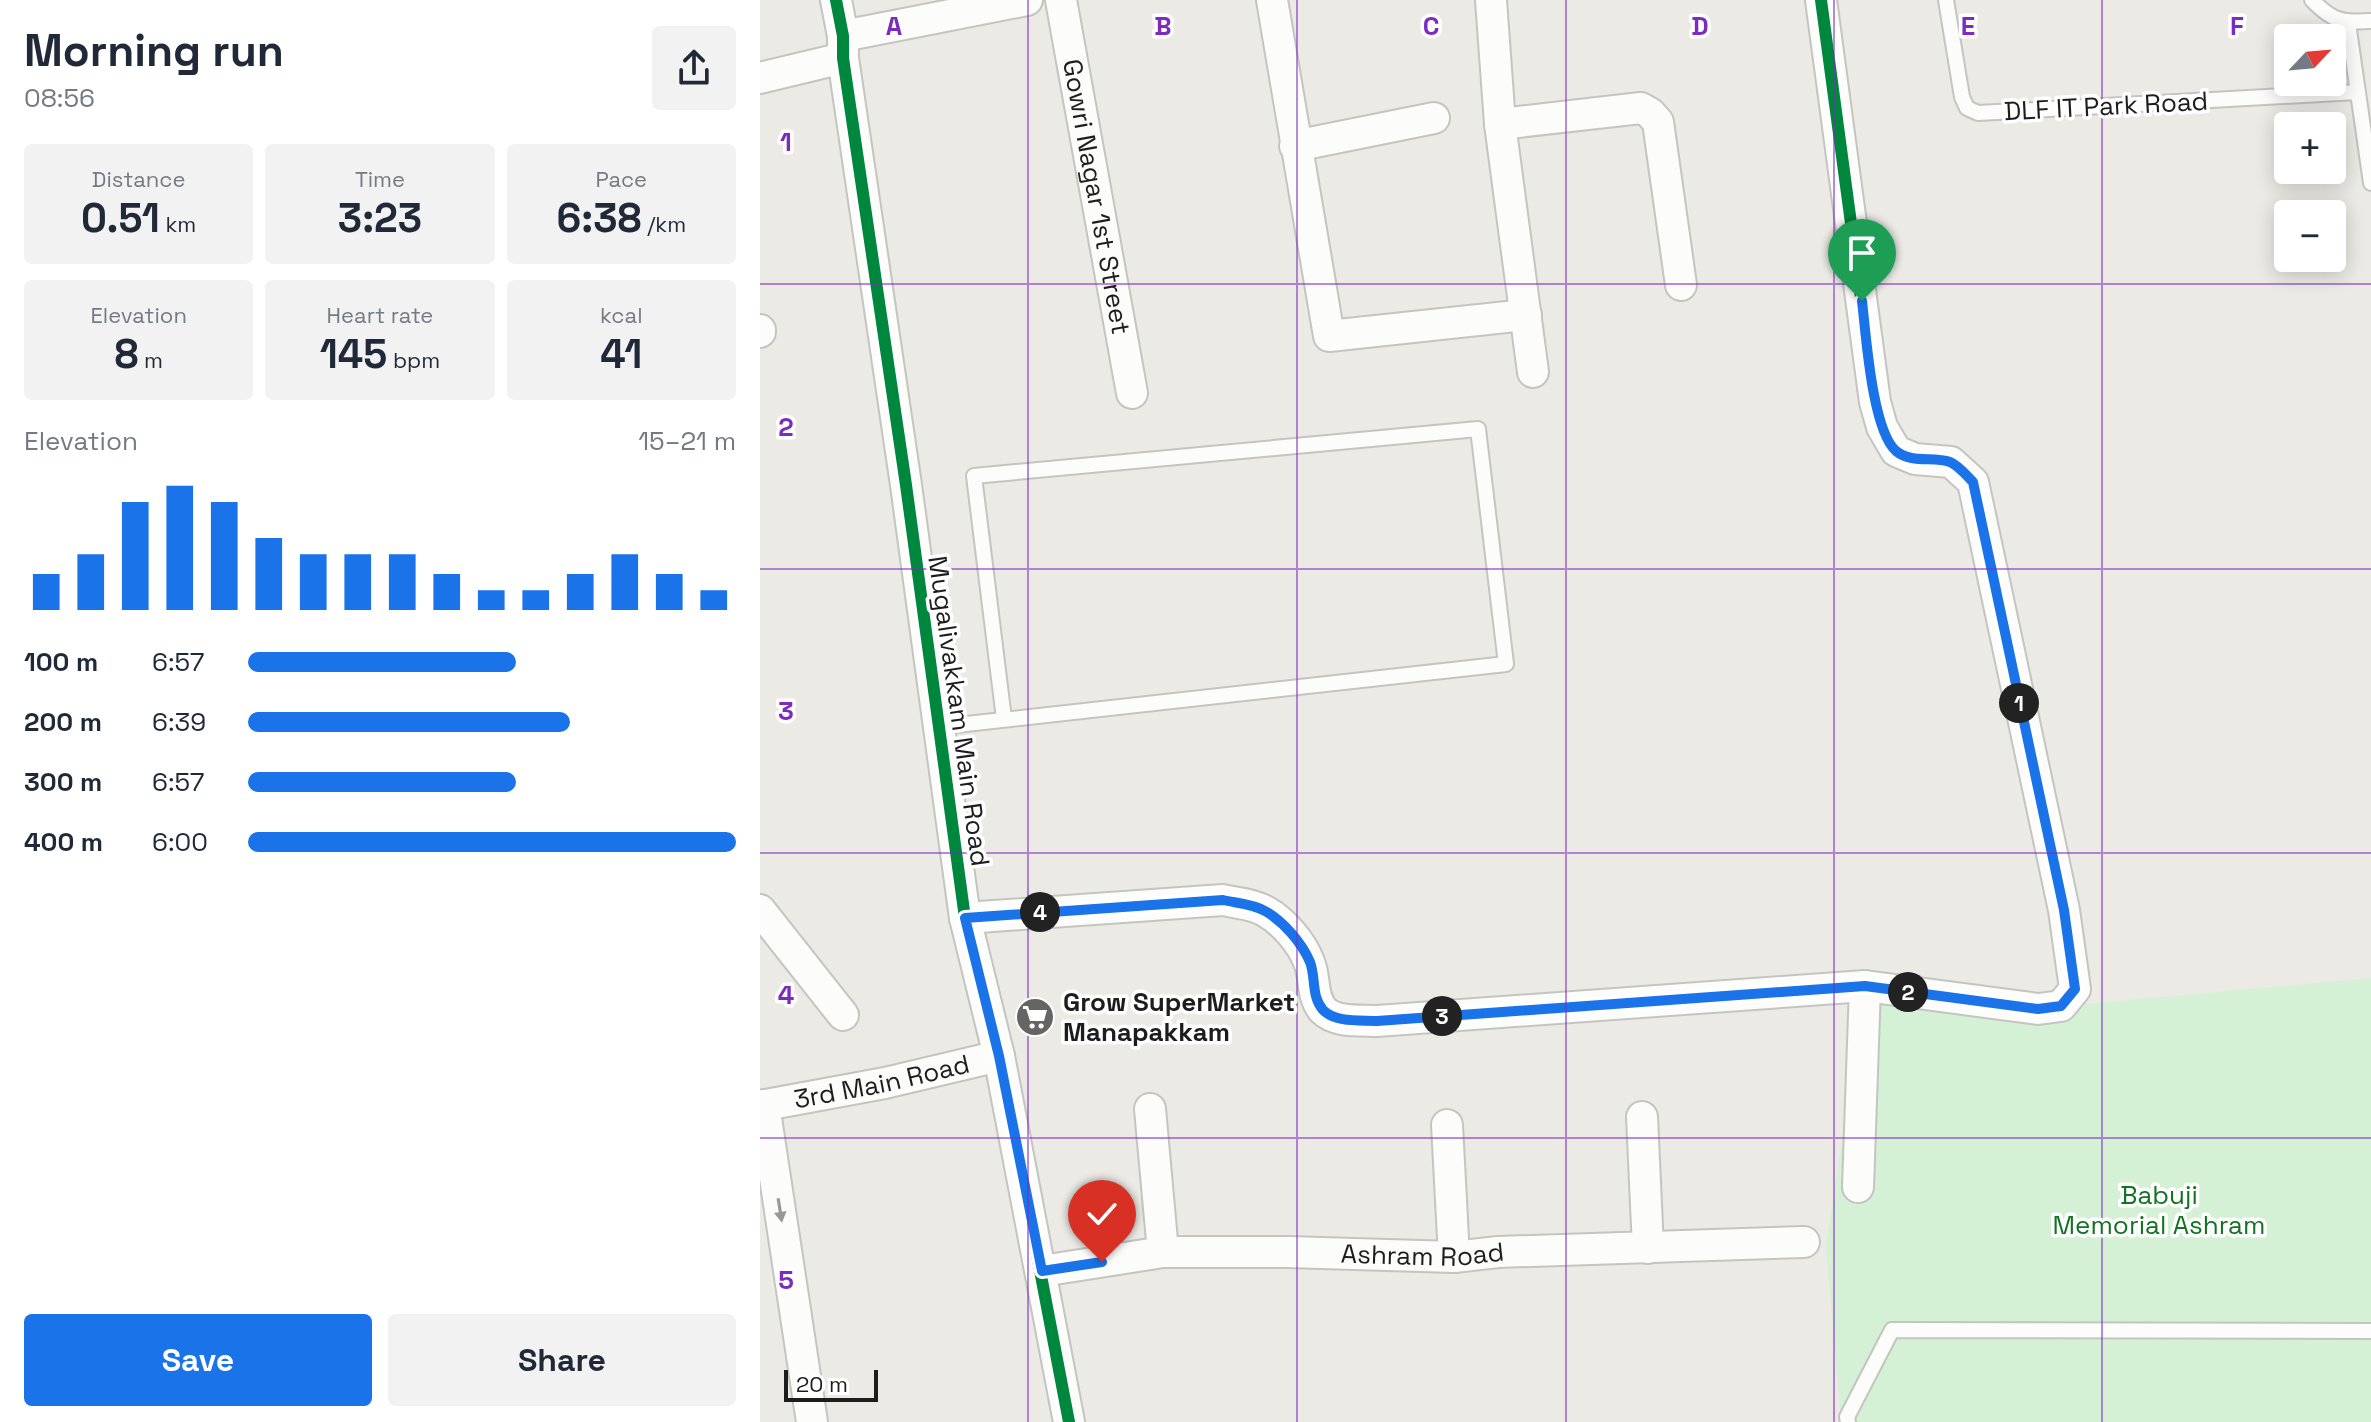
<!DOCTYPE html>
<meta charset="utf-8">
<style>
body{margin:0;font-family:"Space Grotesk",sans-serif;background:#f2f2f3;color:#1f2937;height:100vh;display:flex;flex-direction:column;font-size:30px;white-space:nowrap}
*{box-sizing:border-box;margin:0}
p{font-size:26px;color:#747a83}
.icon{flex:none;width:44px;height:44px;fill:none;stroke:currentColor;stroke-width:2;stroke-linecap:round;stroke-linejoin:round}
.map{position:relative;flex:1;overflow:hidden}
.panel{display:flex;flex-direction:column;background:#fff;width:760px}
.panel>*{flex:none}
.needle{width:52px;rotate:64deg}
.buttons{position:absolute;left:1514px;top:24px;display:grid;gap:16px}
.buttons a{display:grid;place-items:center;width:72px;height:72px;border-radius:8px;background:#fff;box-shadow:0 4px 20px #0003;font-size:40px}
.scale{position:absolute;left:24px;bottom:20px;width:94px;box-sizing:border-box;padding-left:8px;border:4px solid #1d1d1d;border-top:0;font-size:22px;line-height:28px;white-space:nowrap;color:#1d1d1d;-webkit-text-stroke:6px #fff;paint-order:stroke}
.pin{position:absolute;display:grid;place-items:center;width:68px;height:68px;color:#fff;margin:-82px -34px;border-radius:50% 50% 50% 0;rotate:-45deg;box-shadow:0 0 8px #0007}
.pin .icon{rotate:45deg}
.km{position:absolute;width:40px;height:40px;margin:-20px;border-radius:50%;background:#222;color:#fff;font-size:22px;line-height:40px;text-align:center}
.round{display:grid;place-items:center;flex:none;width:84px;height:84px;border-radius:8px;background:#f2f2f3}
.overview{display:flex;align-items:center;justify-content:space-between;height:136px;padding:0 24px}
h1{font-size:44px;font-weight:800;line-height:60px}
.metrics{display:grid;grid-template-columns:repeat(3,1fr);gap:12px;height:136px;padding:8px 24px}
.metrics div{display:grid;align-content:center;border-radius:8px;background:#f2f2f3;text-align:center}
.metrics b{font-size:40px;font-weight:800}
.metrics small{font-size:22px;font-weight:400}
.metrics p{font-size:22px}
.chart{height:224px;padding:16px 24px}
.chart p{display:flex;justify-content:space-between}
.chart svg{width:100%;height:144px;margin-top:8px;stroke:#1a73e8;stroke-width:6}
.primary-button{display:flex;gap:16px;margin-top:auto;padding:16px 24px}
.primary-button a{flex:1;height:92px;border-radius:8px;background:#1a73e8;color:#fff;font-size:32px;font-weight:800;line-height:92px;text-align:center}
.primary-button a+a{background:#f2f2f3;color:#1f2937}
ul{padding:0 24px;list-style:none;font-size:26px}
li{display:grid;grid-template-columns:128px 96px 1fr;align-items:center;height:60px}
li i{height:20px;border-radius:10px;background:#1a73e8}
main{display:flex;flex:1;min-height:0}
.map>svg:first-child{display:block}
.park{fill:#d4f1d6}
.lines{fill:none;stroke-linecap:round;stroke-linejoin:round}
.lane-casing{stroke:#c4c4c1;stroke-width:18}
.street-casing{stroke:#c4c4c1;stroke-width:34}
.lane{stroke:#fcfcfb;stroke-width:14}
.street{stroke:#fcfcfb;stroke-width:30}
.cycleway-casing{stroke:#fff;stroke-width:17}
.cycleway{stroke:#00873e;stroke-width:12}
.oneway{fill:#989897}
.route-casing{stroke:#fff;stroke-width:16}
.route{stroke:#1a73e8;stroke-width:10}
.grid{fill:none;stroke:#7b2cbf;stroke-width:2;stroke-opacity:0.55}
.labels{text-anchor:middle;dominant-baseline:central;stroke-width:7;stroke-linejoin:round;paint-order:stroke}
.street-label{font-size:26px;fill:#1d1d1d;stroke:#fff}
.poi-label{font-size:26px;font-weight:bold;fill:#1d1d1d;stroke:#fff;text-anchor:start}
.park-label{font-size:26px;fill:#127422;stroke:#fff}
.grid-label{font-size:26px;text-anchor:middle;font-weight:bold;fill:#7b2cbf;stroke:#fff;stroke-width:7;stroke-linejoin:round;paint-order:stroke}
</style>
<main>
<section class="panel">
<div class="overview"><div><h1>Morning run</h1><p>08:56</p></div><a class="round"><svg class="icon" aria-label="share" viewBox="0 0 24 24"><path d="M12 15V3M7 8l5-5 5 5M5 13v7h14v-7"/></svg></a></div>
<div class="metrics">
<div><p>Distance</p><b>0.51<small> km</small></b></div>
<div><p>Time</p><b>3:23</b></div>
<div><p>Pace</p><b>6:38<small> /km</small></b></div>
</div>
<div class="metrics">
<div><p>Elevation</p><b>8<small> m</small></b></div>
<div><p>Heart rate</p><b>145<small> bpm</small></b></div>
<div><p>kcal</p><b>41</b></div>
</div>
<div class="chart"><p><span>Elevation</span>15–21 m</p>
<svg viewBox="0 0 160 44" preserveAspectRatio="none"><path d="M5 44V33M15 44V27M25 44V11M35 44V6M45 44V11M55 44V22M65 44V27M75 44V27M85 44V27M95 44V33M105 44V38M115 44V38M125 44V33M135 44V27M145 44V33M155 44V38"/></svg>
</div>
<ul>
<li><b>100 m</b>6:57<i style="width:55%"></i></li>
<li><b>200 m</b>6:39<i style="width:66%"></i></li>
<li><b>300 m</b>6:57<i style="width:55%"></i></li>
<li><b>400 m</b>6:00<i style="width:100%"></i></li>
</ul>
<div class="primary-button"><a>Save</a><a>Share</a></div>
</section>
<div class="map">
<svg width="1611" height="1422" viewBox="0 0 1611 1422">
<rect width="100%" height="100%" fill="#ebeae5"/>
<path class="park" d="M1611,978V1422H1081L1066,1246L1105,986L1301,1006Z"/>
<g class="lines">
<defs>
<path id="lane" d="M1186,0L1202,97L1207,108L1218,113L1597,92
M1552,0C1572,21 1582,23 1611,21
M1588,23L1611,183
M179,727L746,664L718,429L214,476L244,719
M1088,1422L1087,1417L1132,1330L1611,1331"/>
<g id="street">
<path d="M76,0L83,36V58L146,485L205,918L239,1056L309,1422"/>
<path id="s1" d="M301,0L372,393"/>
<path d="M512,0L569,336L766,315"/>
<path d="M731,0L740,124L881,108L890,113L898,122L921,285"/>
<path d="M83,36L267,0"/>
<path d="M0,78L83,58"/>
<path d="M740,124L773,372"/>
<path d="M535,146L674,118"/>
<path d="M0,330V332"/>
<path d="M0,910L83,1015"/>
<path d="M205,918L463,900C476,903 493,904 505,911C523,921 542,943 549,962C556,978 551,996 563,1010C576,1023 600,1020 617,1021L1105,986L1278,1009L1301,1006L1315,989L1304,910L1213,482L1191,462L1155,459L1136,451L1122,427L1115,402L1061,0"/>
<path d="M4,1105L52,1422"/>
<path id="s2" d="M0,1106L125,1083L239,1056"/>
<path d="M390,1109L403,1252"/>
<path d="M882,1117L888,1248"/>
<path d="M687,1125L694,1257"/>
<path d="M1098,1187L1105,986"/>
<path id="s3" d="M282,1271L403,1252H528L694,1257L738,1252L1044,1242"/>
</g>
</defs>
<use href="#lane" class="lane-casing"/>
<use href="#street" class="street-casing"/>
<use href="#lane" class="lane"/>
<use href="#street" class="street"/>
<defs>
<path id="cycleway" d="M76,0L83,36V58L146,485L205,918L239,1056L309,1422
M205,918L463,900C476,903 493,904 505,911C523,921 542,943 549,962C556,978 551,996 563,1010C576,1023 600,1020 617,1021L1105,986L1278,1009L1301,1006L1315,989L1304,910L1213,482L1191,462L1155,459L1136,451L1122,427L1115,402L1061,0"/>
</defs>
<use href="#cycleway" class="cycleway-casing"/>
<use href="#cycleway" class="cycleway"/>
</g>
<defs><path id="oneway-solid" d="M-6-.8H1V-3.2L6.5 0L1 3.2V.8H-6Z" transform="scale(2)"/></defs>
<use class="oneway" href="#oneway-solid" transform="translate(20 1210) rotate(81)"/>
<g class="lines">
<defs>
<path id="route" d="M342,1262L282,1271L239,1056L205,918L463,900C476,903 493,904 505,911C523,921 542,943 550,962C556,978 551,996 563,1010C576,1023 600,1020 617,1021L1105,986L1278,1009L1301,1006L1315,989L1304,910L1213,482C1207,476 1198,465 1190,462C1173,456 1152,464 1136,451C1112,430 1106,334 1102,301"/>
</defs>
<use href="#route" class="route-casing"/>
<use href="#route" class="route"/>
</g>
<path class="grid" d="M268,0V1422M537,0V1422M806,0V1422M1074,0V1422M1342,0V1422M0,284H1611M0,569H1611M0,853H1611M0,1138H1611"/>
<defs>
<symbol id="supermarket-disc" viewBox="-11 -11 22 22"><circle r="9.5" fill="#656563" stroke="#fff"/><path d="M-6-5.5h2.5l.6 2H6L4.5 2H-2.5L-4.4-4H-6ZM-1.5 3.2a1.3 1.3 0 1 0 .1 0ZM3 3.2a1.3 1.3 0 1 0 .1 0Z" fill="#fff"/></symbol>
</defs>
<g fill-rule="evenodd">
<use href="#supermarket-disc" x="253" y="995" width="44" height="44"/>
</g>
<g class="labels">
<g class="street-label">
<text transform="translate(1346 106) rotate(-3)">DLF IT Park Road</text>
<text stroke="none"><textPath href="#s1" startOffset="200">Gowri Nagar 1st Street</textPath></text>
<text transform="translate(199 711) rotate(82)">Mugalivakkam Main Road</text>
<text stroke="none"><textPath href="#s2" startOffset="124">3rd Main Road</textPath></text>
<text stroke="none"><textPath href="#s3" startOffset="382">Ashram Road</textPath></text>
</g>
<g class="poi-label">
<text x="303" y="1002">Grow SuperMarket<tspan x="303" dy="30">Manapakkam</tspan></text>
</g>
<g class="park-label">
<text x="1399" y="1195">Babuji<tspan x="1399" dy="30">Memorial Ashram</tspan></text>
</g>
</g>
<g class="grid-label">
<text x="134" y="35">A</text>
<text x="403" y="35">B</text>
<text x="671" y="35">C</text>
<text x="940" y="35">D</text>
<text x="1208" y="35">E</text>
<text x="1477" y="35">F</text>
<text x="26" y="151">1</text>
<text x="26" y="436">2</text>
<text x="26" y="720">3</text>
<text x="26" y="1004">4</text>
<text x="26" y="1289">5</text>
</g>
</svg>
<div class="buttons">
<a><svg class="needle" viewBox="-14 -14 28 28"><path d="M0-13l5 13h-10z" fill="#e53935"/><path d="M0 13l5-13h-10z" fill="#747a83"/></svg></a>
<a>+</a>
<a>−</a>
</div>
<div class="scale">20 m</div>
<div class="pin" style="left:1102px;top:301px;background:#1e9e55"><svg class="icon" aria-label="arrive" viewBox="0 0 24 24"><path d="M6 21V4h12l-3 4 3 4H6"/></svg></div>
<div class="pin" style="left:342px;top:1262px;background:#d93025"><svg class="icon" aria-label="check" viewBox="0 0 24 24"><path d="M5 12l5 5 9-10"/></svg></div>
<b class="km" style="left:1259px;top:703px">1</b>
<b class="km" style="left:1148px;top:992px">2</b>
<b class="km" style="left:682px;top:1016px">3</b>
<b class="km" style="left:280px;top:912px">4</b>
</div>
</main>
